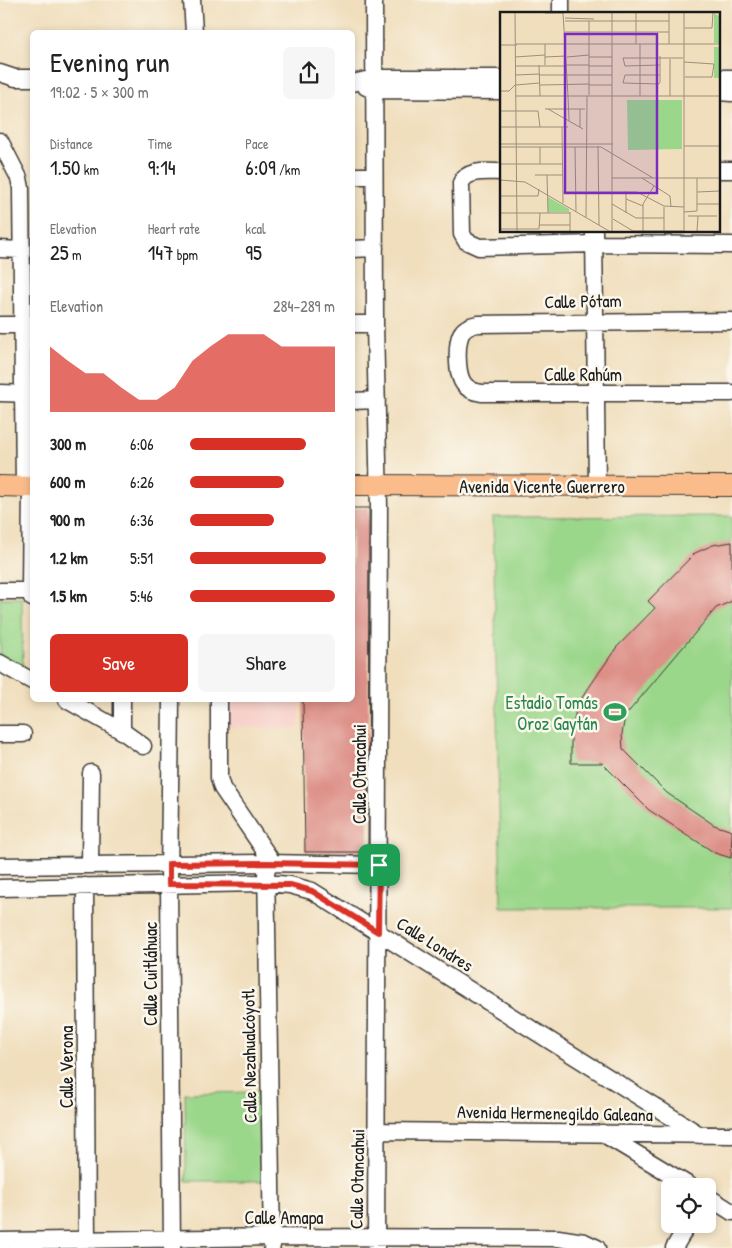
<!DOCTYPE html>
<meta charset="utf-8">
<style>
body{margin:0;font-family:"Patrick Hand",sans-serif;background:#f6f6f6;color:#222;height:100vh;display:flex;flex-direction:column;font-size:19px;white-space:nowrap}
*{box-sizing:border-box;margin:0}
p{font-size:16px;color:#767676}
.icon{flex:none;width:28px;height:28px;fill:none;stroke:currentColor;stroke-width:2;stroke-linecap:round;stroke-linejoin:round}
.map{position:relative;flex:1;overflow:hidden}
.details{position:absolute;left:30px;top:30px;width:325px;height:672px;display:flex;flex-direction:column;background:#fff;border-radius:8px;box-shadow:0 2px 8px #0003}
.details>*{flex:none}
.controls{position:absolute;left:661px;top:1178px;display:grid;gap:10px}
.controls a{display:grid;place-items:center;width:55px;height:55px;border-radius:8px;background:#fff;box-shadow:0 2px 8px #0003;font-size:25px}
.pin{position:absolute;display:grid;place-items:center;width:42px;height:42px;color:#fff;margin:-21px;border-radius:10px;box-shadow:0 2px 8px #0006}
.round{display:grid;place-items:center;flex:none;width:52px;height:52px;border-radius:8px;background:#f6f6f6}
.headline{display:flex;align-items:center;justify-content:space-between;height:85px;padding:0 20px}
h1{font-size:28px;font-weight:600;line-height:38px}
.metrics{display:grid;grid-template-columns:repeat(3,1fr);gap:8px;height:85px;padding:5px 20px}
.metrics div{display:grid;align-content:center}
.metrics b{font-size:21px;font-weight:600}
.metrics small{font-size:14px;font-weight:400}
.metrics p{font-size:14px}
.chart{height:140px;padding:10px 20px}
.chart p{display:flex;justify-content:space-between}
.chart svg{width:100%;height:90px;margin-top:5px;fill:#d93025;opacity:.7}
.button{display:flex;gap:10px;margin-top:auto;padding:10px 20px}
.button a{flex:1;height:58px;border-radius:8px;background:#d93025;color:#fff;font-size:20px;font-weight:600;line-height:58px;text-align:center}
.button a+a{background:#f6f6f6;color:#222}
ul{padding:0 20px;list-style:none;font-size:16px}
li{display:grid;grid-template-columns:80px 60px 1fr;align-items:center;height:38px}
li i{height:12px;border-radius:6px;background:#d93025}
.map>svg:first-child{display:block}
.built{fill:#f7d0ca}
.green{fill:#9bd78b;stroke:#5c7a54}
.building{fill:#dd9088}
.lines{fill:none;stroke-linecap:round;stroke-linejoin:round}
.minor-casing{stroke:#3c3934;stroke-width:19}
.major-casing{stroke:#3c3934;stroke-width:22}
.minor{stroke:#fff;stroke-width:16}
.major{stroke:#fabc8b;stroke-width:20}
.route-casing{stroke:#fff;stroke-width:10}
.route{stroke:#d93025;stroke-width:6}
.labels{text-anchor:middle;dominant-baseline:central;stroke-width:5;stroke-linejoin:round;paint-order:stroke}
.street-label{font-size:18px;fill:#1c1c1c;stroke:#fbf7ec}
.leisure-label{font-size:18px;fill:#27864d;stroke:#fbf7ec;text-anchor:end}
.inset-road{fill:none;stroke:#9b907c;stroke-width:1}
.view{fill:#7b2cbf;fill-opacity:0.15;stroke:#7b2cbf;stroke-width:2.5}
.inset-edge{fill:none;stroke:#1c1c1c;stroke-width:2.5}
</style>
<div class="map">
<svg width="732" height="1248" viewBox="0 0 732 1248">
<rect width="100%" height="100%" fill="#fbf7ec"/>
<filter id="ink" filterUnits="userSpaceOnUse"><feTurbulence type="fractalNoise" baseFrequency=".02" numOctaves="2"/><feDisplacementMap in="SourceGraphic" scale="10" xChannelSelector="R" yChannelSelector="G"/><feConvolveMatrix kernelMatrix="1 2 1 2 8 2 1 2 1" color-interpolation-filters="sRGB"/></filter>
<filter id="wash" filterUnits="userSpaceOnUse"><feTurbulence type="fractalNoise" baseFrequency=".0096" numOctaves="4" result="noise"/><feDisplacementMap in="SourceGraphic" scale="20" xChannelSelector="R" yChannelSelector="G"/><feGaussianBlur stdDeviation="1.12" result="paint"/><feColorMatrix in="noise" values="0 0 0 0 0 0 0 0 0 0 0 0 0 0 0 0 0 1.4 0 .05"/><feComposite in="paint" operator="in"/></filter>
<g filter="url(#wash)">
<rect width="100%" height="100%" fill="#f0debc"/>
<path class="built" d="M213,700H300L299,728L212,727Z"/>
<path class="green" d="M732,516V908H501L493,517Z
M0,598H22L23,670L0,656Z
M268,1092V1181H186L185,1093Z"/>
<g id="blocks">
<path class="building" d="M352,508H369L368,852H305L303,700H352Z
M732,542V601L716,608L625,716L622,734L623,749L667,793L714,825L732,831L731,858L715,853L649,810L602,763H571V735L577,705L616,648L655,608L648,601L695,553L713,545Z"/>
</g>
</g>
<g filter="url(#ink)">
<use href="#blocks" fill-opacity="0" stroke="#3c3934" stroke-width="1"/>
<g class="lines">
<defs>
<path id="minor" d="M192,0L194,32
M374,0L375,324L379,507L376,1248
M561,0V14
M0,73L15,78H32
M718,78H732
M352,83L375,78H501
M366,87L375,90L501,91
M718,92L732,93
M0,141L19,178L21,188L24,487
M718,170H732
M501,172C488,172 467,169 461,183L462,234L466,241L479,247L594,244L732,245
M352,176H374
M594,231L597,486
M0,249L20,250
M352,249L375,248
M732,321L478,324C472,325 464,328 461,334C456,345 457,371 462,381C466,389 474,392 482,393H732
M352,324H375
M0,325H32
M0,393L32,394
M352,401L377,400
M31,487L30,591L32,598
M0,591H32
M0,663L32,681
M67,700L122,731L143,746
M171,700L169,884L172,1248
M219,700V778L222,788L273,863
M122,731V700
M0,734H23
M266,863L272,1246
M90,865L91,773
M0,866L266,863L379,865
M85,886L87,1248
M0,888L266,883L290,885L312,891L700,1135
M378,1131L732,1135
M602,1133L690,1186
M708,1197L732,1212
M0,1241L272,1237L558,1238L584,1242L597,1248
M674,1248L688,1224"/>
<path id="major" d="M352,485L732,486
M0,486L32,487"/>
</defs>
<use href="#minor" class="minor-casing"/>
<use href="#major" class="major-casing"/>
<use href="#minor" class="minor"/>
<use href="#major" class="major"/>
</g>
</g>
<g class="lines" filter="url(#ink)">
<defs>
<path id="route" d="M266,863L379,865L378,932L312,891L290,885L169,884V864Z"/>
</defs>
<use href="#route" class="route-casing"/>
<use href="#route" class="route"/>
</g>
<defs>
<symbol id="stadium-bare" viewBox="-9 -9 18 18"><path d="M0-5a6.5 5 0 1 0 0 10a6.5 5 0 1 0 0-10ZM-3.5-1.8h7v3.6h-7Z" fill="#2e9e5b" stroke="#fbf7ec" stroke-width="2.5" paint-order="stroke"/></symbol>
</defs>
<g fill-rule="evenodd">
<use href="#stadium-bare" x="599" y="696" width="32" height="32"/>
</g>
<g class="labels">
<g class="street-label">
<text transform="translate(583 301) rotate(-1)">Calle Pótam</text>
<text x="583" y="374">Calle Rahúm</text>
<text x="542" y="486">Avenida Vicente Guerrero</text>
<text transform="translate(359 774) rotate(-90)">Calle Otancahui</text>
<text transform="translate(435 944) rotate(32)">Calle Londres</text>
<text transform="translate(150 974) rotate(-90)">Calle Cuitláhuac</text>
<text transform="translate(249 1056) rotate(-91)">Calle Nezahualcóyotl</text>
<text transform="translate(66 1067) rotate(-90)">Calle Verona</text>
<text transform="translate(555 1113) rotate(1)">Avenida Hermenegildo Galeana</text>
<text transform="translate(357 1179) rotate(-89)">Calle Otancahui</text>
<text x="284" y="1217">Calle Amapa</text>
</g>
<g class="leisure-label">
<text x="598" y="702">Estadio Tomás<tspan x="598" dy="21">Oroz Gaytán</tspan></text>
</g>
</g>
<g transform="translate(500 12)">
<rect width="220" height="220" fill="#f0debc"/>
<path d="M214,1L220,5V31H214ZM214,35H220L219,66H214ZM127,88H182V137L128,138ZM48,185L69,197V200H48Z" fill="#9bd78b"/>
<path class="inset-road" d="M15,1L17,219M45,1H63M63,1L68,84M112,1V219M136,1V32M184,1V219M65,6L94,7M65,9H169M89,9V83M185,16H212L213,1M65,20H169M16,32H220M45,32V53M140,32V84M169,32V1M0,33H17M160,44V70L159,72L123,71L125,63H160M15,45L45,43M45,45L66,44M67,45L89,43M89,45H112M170,47V84M184,50L214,52L212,65H185M39,53L40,84M67,53H89M160,53L125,54L123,46H183M16,54H67M89,54H112M16,63L39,62M39,63H112M16,73L39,71M40,73L89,72M89,73H112M0,79H9L15,73M15,84H220M68,84L69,109M45,97H85M48,97L83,117M0,99H38L40,115M0,115H68M62,115L63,191M80,115V97M0,132H113M98,134L99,213M184,134H220M0,135H101L153,166M40,135V152M75,135L76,199M0,152H63M35,163H63M47,163L48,201M112,166H220M142,166L170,184L171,195M0,168L25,170L109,219M63,180H137L164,194L184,195M197,180L220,179M0,184H38L39,177M126,187L143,194M112,192L136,206H164M197,192H220M164,195V219M70,200V219M184,200L197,199V166M0,201H70M126,201V179M188,204H217M86,205L87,84M113,207L133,219H184M39,213H70M0,217H39L40,201M143,219V192L154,174M197,219L198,204"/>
<path class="view" d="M65,22H157V181H65Z"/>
<rect width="220" height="220" class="inset-edge"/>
</g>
</svg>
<div class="controls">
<a><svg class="icon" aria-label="locate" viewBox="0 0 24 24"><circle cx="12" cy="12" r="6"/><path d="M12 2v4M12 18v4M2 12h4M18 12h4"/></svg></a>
</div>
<div class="pin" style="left:379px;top:865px;background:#1e9e55"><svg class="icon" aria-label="arrive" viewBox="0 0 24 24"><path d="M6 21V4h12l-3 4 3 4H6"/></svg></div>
<section class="details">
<div class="headline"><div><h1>Evening run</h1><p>19:02 · 5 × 300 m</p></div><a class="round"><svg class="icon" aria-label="share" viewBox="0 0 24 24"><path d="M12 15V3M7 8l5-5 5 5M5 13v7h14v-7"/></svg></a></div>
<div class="metrics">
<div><p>Distance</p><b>1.50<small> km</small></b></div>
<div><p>Time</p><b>9:14</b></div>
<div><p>Pace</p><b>6:09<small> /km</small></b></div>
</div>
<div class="metrics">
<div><p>Elevation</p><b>25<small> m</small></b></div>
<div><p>Heart rate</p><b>147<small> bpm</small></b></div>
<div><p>kcal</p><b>95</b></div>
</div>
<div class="chart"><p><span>Elevation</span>284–289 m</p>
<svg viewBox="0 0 160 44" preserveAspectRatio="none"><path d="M0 44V12L10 19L20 25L30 25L40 32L50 38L60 38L70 32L80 19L90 12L100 6L110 6L120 6L130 12L140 12L150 12L160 12V44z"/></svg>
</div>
<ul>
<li><b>300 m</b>6:06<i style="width:80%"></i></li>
<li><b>600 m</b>6:26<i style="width:65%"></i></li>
<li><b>900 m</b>6:36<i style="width:58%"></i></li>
<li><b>1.2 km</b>5:51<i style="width:94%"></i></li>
<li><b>1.5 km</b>5:46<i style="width:100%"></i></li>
</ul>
<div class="button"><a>Save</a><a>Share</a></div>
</section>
</div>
